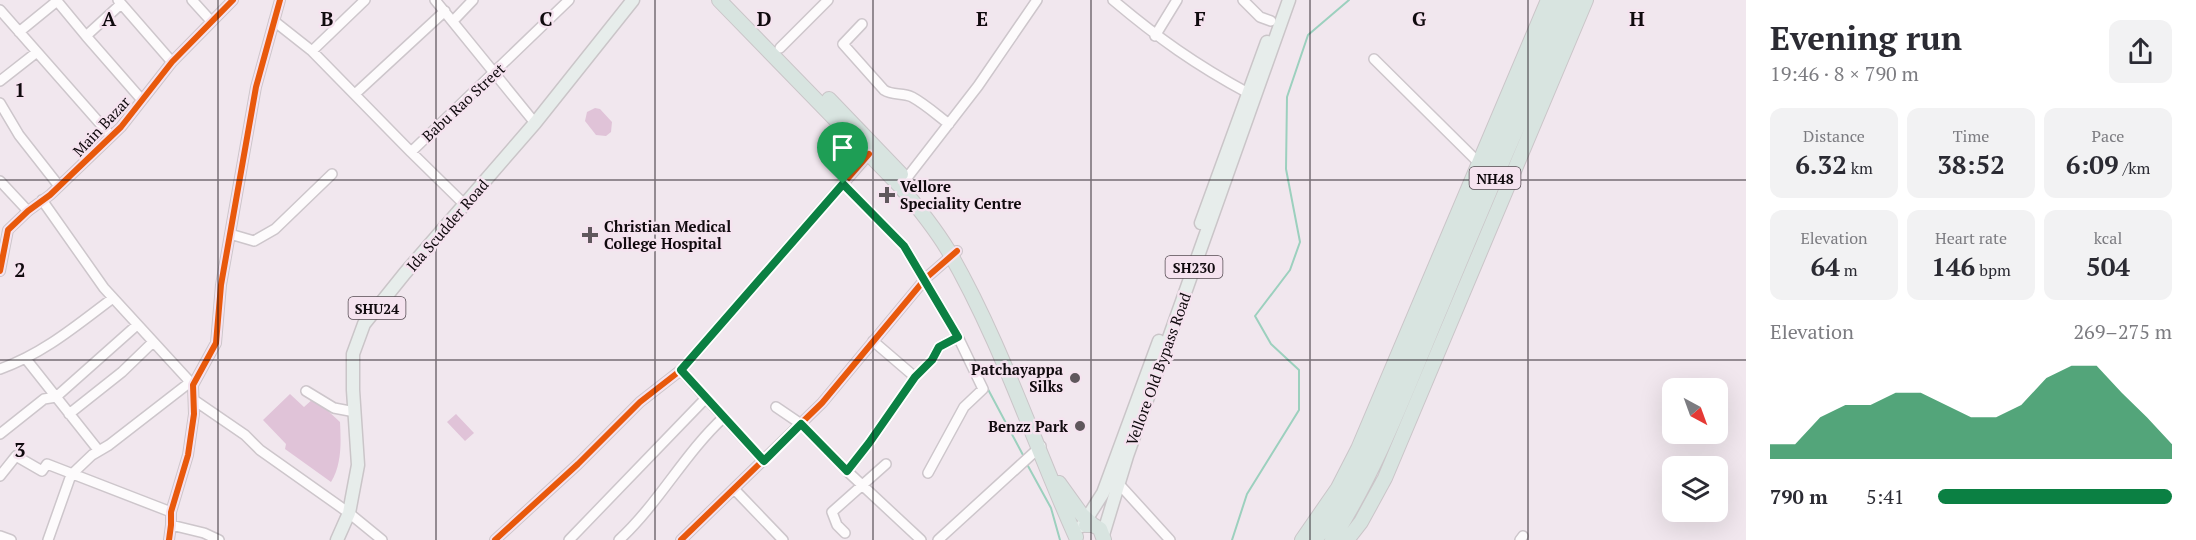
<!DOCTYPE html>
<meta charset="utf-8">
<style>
body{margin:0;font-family:"PT Serif",serif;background:#f2f2f3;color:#2b2b33;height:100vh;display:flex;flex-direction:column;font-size:22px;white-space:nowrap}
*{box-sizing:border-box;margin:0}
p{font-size:20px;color:#7c7c81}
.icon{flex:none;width:33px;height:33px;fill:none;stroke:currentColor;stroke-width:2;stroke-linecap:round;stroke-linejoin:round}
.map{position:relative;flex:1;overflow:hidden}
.side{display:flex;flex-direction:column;background:#fff;width:450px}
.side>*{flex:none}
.needle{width:39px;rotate:139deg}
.controls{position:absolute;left:1662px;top:378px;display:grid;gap:12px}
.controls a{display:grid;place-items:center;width:66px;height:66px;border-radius:12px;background:#fff;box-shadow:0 6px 24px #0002;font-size:30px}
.pin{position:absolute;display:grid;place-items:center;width:51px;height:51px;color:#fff;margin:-62px -26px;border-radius:50% 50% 50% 0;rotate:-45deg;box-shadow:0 0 6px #0007}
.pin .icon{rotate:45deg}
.round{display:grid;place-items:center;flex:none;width:63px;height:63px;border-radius:12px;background:#f2f2f3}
.headline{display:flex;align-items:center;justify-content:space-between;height:102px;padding:0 24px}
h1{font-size:33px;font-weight:600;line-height:45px}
.stats{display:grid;grid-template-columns:repeat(3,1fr);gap:9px;height:102px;padding:6px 24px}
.stats div{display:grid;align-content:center;border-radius:12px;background:#f2f2f3;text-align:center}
.stats b{font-size:26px;font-weight:600}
.stats small{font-size:16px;font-weight:400}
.stats p{font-size:16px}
.chart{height:168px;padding:12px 24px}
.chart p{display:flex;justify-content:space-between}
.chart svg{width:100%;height:108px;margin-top:6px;fill:#0b8043;opacity:.7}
ul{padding:0 24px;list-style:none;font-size:20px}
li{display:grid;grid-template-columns:96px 72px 1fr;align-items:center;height:45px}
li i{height:15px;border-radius:8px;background:#0b8043}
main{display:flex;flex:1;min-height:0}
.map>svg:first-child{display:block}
.green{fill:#e0c3d8}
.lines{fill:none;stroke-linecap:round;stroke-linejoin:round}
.stream{stroke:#9cd0be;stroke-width:2}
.minor-casing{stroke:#cdc6cb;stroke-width:12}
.major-casing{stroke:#cac5c8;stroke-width:15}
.highway-casing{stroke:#cac5c8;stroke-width:16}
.minor{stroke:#fdfbfc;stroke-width:9}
.major{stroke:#e7edeb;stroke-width:12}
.highway{stroke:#d8e4e0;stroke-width:14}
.cycleway-casing{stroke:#f5e3ef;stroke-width:10}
.cycleway{stroke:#e8590c;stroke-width:6}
.route-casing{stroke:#fff;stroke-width:12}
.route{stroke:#0b8043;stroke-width:8}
.grid{fill:none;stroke:#100a0e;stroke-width:1.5;stroke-opacity:0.55}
.poi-dot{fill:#5f575c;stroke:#f5e3ef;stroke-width:2}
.labels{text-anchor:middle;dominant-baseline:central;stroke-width:5;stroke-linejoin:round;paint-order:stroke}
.shield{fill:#f5e3ef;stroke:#554b52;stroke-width:1.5}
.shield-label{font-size:14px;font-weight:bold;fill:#100a0e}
.street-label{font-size:15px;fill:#100a0e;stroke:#f5e3ef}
.poi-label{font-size:15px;font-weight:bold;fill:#100a0e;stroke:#f5e3ef;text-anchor:start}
.grid-label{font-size:20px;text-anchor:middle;font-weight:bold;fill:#100a0e;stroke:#f5e3ef;stroke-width:5;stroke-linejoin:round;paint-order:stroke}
</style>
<main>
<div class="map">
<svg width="1746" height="540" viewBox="0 0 1746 540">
<rect width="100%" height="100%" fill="#f1e7ee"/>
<path class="green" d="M595,108L600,109L612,122L611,132L606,136L596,135L585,121L587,112Z
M290,394L304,407L314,398L340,422C341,442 342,464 331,482L285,449L286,444L263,420Z
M456,414L474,433L465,441L447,422Z"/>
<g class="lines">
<path class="stream" d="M982,378L1023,455
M1028,466L1051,508L1060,540
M1232,540L1247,494L1299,410V370L1271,344L1255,316L1290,270L1300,242L1286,169L1287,97L1308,35L1349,0"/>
<defs>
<path id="minor" d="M118,0L172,62
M192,0L211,21
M435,0L535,123
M1113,0C1158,38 1196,65 1248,93
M1243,0L1260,17L1271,21
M121,4L86,36L142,100
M0,10L111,136
M274,21L312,51L411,152
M453,21L473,0
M862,24L843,44L884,90C893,96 902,92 912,97C925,104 937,115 949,124
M19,32L57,1L86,36
M1155,36L1177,0
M780,48L828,0
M312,51L365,0
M1374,59L1479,163
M0,81L37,52
M355,94L445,11
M0,103L19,135L59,186
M906,179L978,86L1037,0
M0,181L28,211
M843,184L904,246L958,337L983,389L964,407L928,473
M42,200L104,288L193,385
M465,205L411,152L569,0
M230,234L254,241L275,229L332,174
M0,271L8,230L28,211L50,195L121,127L172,62L233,0
M873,341L915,377L932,360L939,347L958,337
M26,359L99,451
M0,369C43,354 77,325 113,298
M306,391L334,408L355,412
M706,398L764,461
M194,400L245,435L260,450L349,513L382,540
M776,407L801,424L847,471L921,540
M69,414L122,372L153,342
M0,434L44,399L56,397L137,325
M847,471L869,443L915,377
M0,476L16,456L42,471L47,464L171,512
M1119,484L1170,540
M735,490L783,540
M171,525L204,533L219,540
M845,533L837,525L832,512L886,464
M0,536L11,540
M48,540L71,475L92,455L109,445L189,383
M169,540L171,525V512L188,455L194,414L193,385L216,343L221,285L256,87L280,0
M495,540L578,464L640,402L681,370L869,154
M569,540L706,398L681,370
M619,540C659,503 684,454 724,417
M681,540L822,403L926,278L957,251
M938,540L1041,446
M1520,540L1523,536"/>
<path id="major" d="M1201,223L1267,42
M1082,526L1103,493L1159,341
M1103,535L1127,456L1289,0
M337,540L349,513L358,465L353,390V354L364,324L405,273L535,123L633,0"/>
<path id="highway" d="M719,0L899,185C917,206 934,227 948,250C1001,341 1033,442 1076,537
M829,99L901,174
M1059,483L1082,515L1093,525
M1086,525H1093L1100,529L1104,540
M1302,540L1338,488L1358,449L1548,0
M1316,540L1363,462L1560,0
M1332,540C1379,466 1408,385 1442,305C1484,203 1528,101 1574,0
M1347,540L1361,522L1385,478L1586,0"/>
</defs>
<use href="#minor" class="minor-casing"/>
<use href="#major" class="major-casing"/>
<use href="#highway" class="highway-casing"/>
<use href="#minor" class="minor"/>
<use href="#major" class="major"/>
<use href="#highway" class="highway"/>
<defs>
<path id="cycleway" d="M0,271L8,230L28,211L50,195L121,127L172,62L233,0
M169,540L171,525V512L188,455L194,414L193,385L216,343L221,285L256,87L280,0
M495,540L578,464L640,402L681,370L869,154
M681,540L822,403L926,278L957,251"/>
</defs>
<use href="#cycleway" class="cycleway-casing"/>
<use href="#cycleway" class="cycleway"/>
</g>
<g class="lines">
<defs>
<path id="route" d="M843,184L904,246L958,337L939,347L932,360L915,377L869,443L847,471L801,424L764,461L681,370Z"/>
</defs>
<use href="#route" class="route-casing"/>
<use href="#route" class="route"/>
</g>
<path class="grid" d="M218,0V540M436,0V540M655,0V540M873,0V540M1091,0V540M1310,0V540M1528,0V540M0,180H1746M0,360H1746"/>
<g class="poi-dot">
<path d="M884 186h6v6h6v6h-6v6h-6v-6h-6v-6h6z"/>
<path d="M587 226h6v6h6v6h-6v6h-6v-6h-6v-6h6z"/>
<circle cx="1075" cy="378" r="6"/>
<circle cx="1080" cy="426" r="6"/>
</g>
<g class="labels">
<g class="shield">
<rect x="1469.5" y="167" width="51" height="22" rx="4.5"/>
<rect x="1165.5" y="256" width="57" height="22" rx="4.5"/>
<rect x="348.5" y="297" width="57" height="22" rx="4.5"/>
</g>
<g class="shield-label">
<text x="1495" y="178">NH48</text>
<text x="1194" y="267">SH230</text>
<text x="377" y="308">SHU24</text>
</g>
<g class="street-label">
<text transform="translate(463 102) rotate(-43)">Babu Rao Street</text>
<text transform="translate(101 126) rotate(-47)">Main Bazar</text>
<text transform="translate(447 225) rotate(-49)">Ida Scudder Road</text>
<text transform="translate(1158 369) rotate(-70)">Vellore Old Bypass Road</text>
</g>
<g class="poi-label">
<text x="900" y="186">Vellore<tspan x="900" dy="17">Speciality Centre</tspan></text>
<text x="604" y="226">Christian Medical<tspan x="604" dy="17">College Hospital</tspan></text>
<text x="1063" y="369" text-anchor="end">Patchayappa<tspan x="1063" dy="17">Silks</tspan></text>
<text x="1068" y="426" text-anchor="end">Benzz Park</text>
</g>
</g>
<g class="grid-label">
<text x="109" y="26">A</text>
<text x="327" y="26">B</text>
<text x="546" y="26">C</text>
<text x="764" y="26">D</text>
<text x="982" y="26">E</text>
<text x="1200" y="26">F</text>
<text x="1419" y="26">G</text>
<text x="1637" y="26">H</text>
<text x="20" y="97">1</text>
<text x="20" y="277">2</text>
<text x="20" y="457">3</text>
</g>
</svg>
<div class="controls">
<a><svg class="needle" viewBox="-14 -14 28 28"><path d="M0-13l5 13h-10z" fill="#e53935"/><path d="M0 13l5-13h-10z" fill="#7c7c81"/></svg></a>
<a><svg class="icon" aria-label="layers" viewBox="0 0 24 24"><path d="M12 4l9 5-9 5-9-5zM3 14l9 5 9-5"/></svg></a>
</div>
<div class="pin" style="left:843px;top:184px;background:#1e9e55"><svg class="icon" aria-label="arrive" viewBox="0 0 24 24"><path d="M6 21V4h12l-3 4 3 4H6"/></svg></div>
</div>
<section class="side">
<div class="headline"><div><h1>Evening run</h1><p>19:46 · 8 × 790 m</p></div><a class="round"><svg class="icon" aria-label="share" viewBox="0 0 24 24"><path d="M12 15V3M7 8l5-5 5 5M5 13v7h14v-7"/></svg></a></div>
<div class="stats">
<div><p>Distance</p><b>6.32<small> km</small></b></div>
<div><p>Time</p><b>38:52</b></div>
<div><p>Pace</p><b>6:09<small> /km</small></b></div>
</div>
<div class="stats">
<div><p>Elevation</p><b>64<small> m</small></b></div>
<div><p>Heart rate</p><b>146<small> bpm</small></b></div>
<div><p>kcal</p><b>504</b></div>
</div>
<div class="chart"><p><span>Elevation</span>269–275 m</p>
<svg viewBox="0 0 160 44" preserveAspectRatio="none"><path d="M0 44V38L10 38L20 27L30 22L40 22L50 17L60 17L70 22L80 27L90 27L100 22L110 11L120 6L130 6L140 17L150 27L160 38V44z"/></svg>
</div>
<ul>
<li><b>790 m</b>5:41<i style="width:100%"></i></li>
</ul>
</section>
</main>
